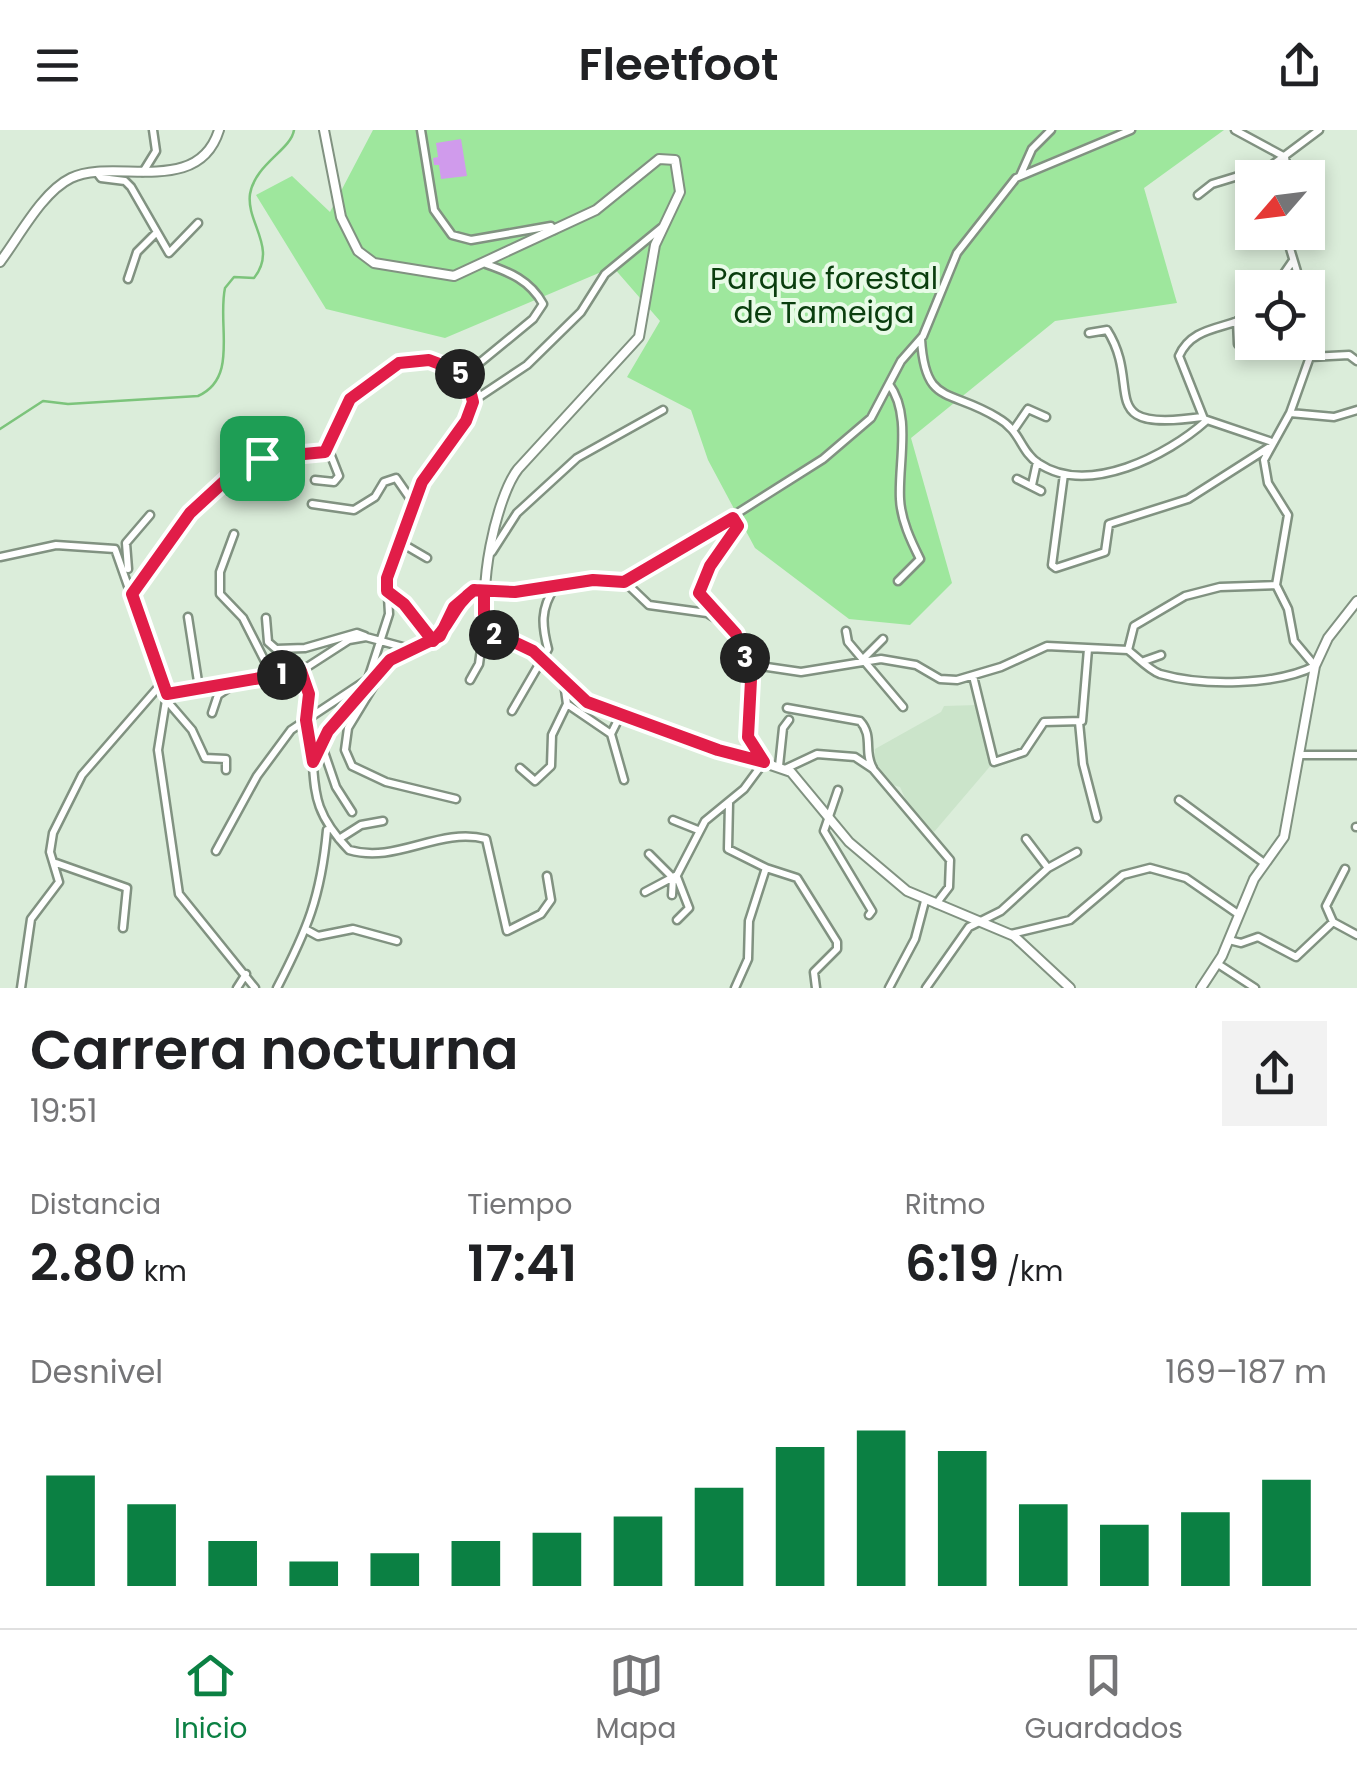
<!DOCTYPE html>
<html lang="es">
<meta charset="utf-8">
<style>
body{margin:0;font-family:Poppins,sans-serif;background:#f2f2f2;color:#202124;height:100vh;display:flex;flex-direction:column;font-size:38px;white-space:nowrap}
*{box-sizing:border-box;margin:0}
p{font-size:32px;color:#757577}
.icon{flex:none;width:55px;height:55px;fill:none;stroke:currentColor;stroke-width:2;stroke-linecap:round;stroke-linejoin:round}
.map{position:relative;height:858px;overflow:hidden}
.sheet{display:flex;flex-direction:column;background:#fff;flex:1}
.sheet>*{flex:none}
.needle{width:65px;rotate:242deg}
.controls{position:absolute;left:1235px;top:30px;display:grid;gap:20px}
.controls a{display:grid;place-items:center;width:90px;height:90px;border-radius:0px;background:#fff;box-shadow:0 5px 15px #0003;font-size:50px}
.pin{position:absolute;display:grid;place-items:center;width:85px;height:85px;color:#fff;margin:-42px;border-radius:20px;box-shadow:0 5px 15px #0006}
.km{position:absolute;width:50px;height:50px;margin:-25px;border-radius:50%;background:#222;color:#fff;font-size:28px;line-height:50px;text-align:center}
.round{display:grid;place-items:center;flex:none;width:105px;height:105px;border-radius:0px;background:#f2f2f2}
.overview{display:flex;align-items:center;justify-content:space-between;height:170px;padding:0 30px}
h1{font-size:55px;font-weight:600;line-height:75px}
.figures{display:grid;grid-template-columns:repeat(3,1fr);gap:15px;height:170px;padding:10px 30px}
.figures div{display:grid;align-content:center}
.figures b{font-size:50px;font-weight:600}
.figures small{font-size:28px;font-weight:400}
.figures p{font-size:28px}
.chart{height:280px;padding:20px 30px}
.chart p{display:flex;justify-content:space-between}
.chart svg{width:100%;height:180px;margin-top:10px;stroke:#0b8043;stroke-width:6}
header{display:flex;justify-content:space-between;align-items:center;height:130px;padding:0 30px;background:#fff;font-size:45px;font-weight:600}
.dock{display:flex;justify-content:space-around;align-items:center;height:140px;border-top:2px solid #e0e0e0;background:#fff;font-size:28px;color:#757577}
.dock a{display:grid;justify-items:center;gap:5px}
.dock .current{color:#0b8043}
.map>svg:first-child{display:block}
.built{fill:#cbe4ca}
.green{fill:#9ee79d}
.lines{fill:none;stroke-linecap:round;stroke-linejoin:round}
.stream{stroke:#7cc47b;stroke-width:2.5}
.building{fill:#d09bec}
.minor-casing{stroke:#819281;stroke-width:11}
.tertiary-casing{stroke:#819281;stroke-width:12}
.minor{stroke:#fff;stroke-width:6}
.tertiary{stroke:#fff;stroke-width:8}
.route-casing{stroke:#fff;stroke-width:20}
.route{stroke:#e11d48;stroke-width:12}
.labels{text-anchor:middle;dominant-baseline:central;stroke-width:8;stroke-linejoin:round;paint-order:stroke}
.park-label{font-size:30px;fill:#0a3e0e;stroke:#e8fbe7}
</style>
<header><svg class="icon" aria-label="menu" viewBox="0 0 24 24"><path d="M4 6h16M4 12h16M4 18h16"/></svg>Fleetfoot<svg class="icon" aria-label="share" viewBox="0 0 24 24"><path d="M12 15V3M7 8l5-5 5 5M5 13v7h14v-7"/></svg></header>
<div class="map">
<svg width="1357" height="858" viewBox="0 0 1357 858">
<rect width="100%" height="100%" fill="#dbedda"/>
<path class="built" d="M978,575L992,634L934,702L909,677L900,657L889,654L874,629L875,619L941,582L944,576Z"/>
<path class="green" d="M373,0H1224L1144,58L1177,173L1055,191L911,308L952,453L910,495L849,489L755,418L708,330L691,280L627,247L660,191L613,137L445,208L326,179L256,65L292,46L330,82Z"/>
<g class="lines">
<path class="stream" d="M0,299L43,271L68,274L198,266C239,248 217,195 225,158L234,147L254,148C278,118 246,93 250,64C255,34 291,20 294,0"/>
</g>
<path class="building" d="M461,9L467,46L441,49L439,35H434L433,28L438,27L436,13Z"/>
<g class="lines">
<defs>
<path id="minor" d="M421,0L434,80L452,105L471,110L551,96L554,100
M1235,0L1285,27L1288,48
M143,42L156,21L153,0
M98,44L101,48L125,51L131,57L169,123L198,93
M1020,46L1032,19L1051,0
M1198,65L1212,54L1271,36L1319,0
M1285,102L1302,158
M128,149L137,122L156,103
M1274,158L1292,132
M1252,184C1229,200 1193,194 1179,226L1204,289L1272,312
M1237,191L1238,214L1245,221
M1089,203L1107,200C1144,258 1091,303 1202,287
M921,209C925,277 950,258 998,288C1021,301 1020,321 1038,333C1088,367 1168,325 1206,291
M1310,227L1349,225L1357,231
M889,254C912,285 898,333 900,369C901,390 911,411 920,429L898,451
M473,271L527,235L581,182L605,144L661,98
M1290,283L1334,287L1357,280
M1015,298L1028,279L1046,287
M1064,344L1052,435L1056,438L1105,422L1109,394L1188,369L1268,318
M1017,349L1041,361
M315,350L334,352L339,346L328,318
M1032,355L1037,332
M312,374L354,380L375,367L384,352L396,348L414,374
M234,404L220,442V464L243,488L273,547
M403,414L427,428
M492,422L517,383L577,328L663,280
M0,427L56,415L115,419L162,553
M128,439L126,413L150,385
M624,451L649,475L707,483L732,498L750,545L748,610L764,632L744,659L705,691L677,745L645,762
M387,461L433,511
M132,464L191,383L228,348L262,327L325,323L350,269L399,233L429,230L466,244L533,189L543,174C530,150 509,142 486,134
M717,486L713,475L699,463L710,436L737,395L733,388
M188,487L199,558
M266,488L268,512L276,519L305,518L357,503L365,506
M846,501L848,512L903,577
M1128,520C1137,527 1149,540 1160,544C1202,556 1275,556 1315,536L1294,511L1288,479L1276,455L1288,385L1268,353L1264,330L1290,283L1311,224L1315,194L1308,168
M1128,520L1134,496L1185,466L1220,457L1276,455
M863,529L883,509
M1144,531L1161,525
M749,539L760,536L801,542L881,529L916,535L940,549L957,550L1001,537L1047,516L1128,520
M301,541L309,564V586
M382,542L348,598L345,620L352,636L386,652L456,669
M973,546L994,632L1024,622L1044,592L1082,591L1088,519
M470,550L479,534L485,489
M167,564L301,541L349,510L366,507L414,520C445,507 447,478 474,461C515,462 552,453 592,450C609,449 622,452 638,446L823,329L871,288L901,231L923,206L957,123L1016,48L1131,0
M167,564L158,620L179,764L255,858
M167,571L192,600L205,628L226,629V640
M567,574L611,604L624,650
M787,578L860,591C874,606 863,622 873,638
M512,581L548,519C542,496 540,479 555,457
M212,583L218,565L233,555
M306,589C321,649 301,670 349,720C397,734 438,697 486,709L507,801L541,784L551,770L547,746
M1079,592L1083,634L1097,688
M611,604L621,584
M322,616L336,657L352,682
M1300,625H1357
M314,631L341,584L390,531L407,521
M779,636L783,598L789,590
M520,638L535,651L551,636L552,605L567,574L564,553
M785,639L817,624L855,627L873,639L950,730L949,757L936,774
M838,660L824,701L872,781L869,785
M1179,670L1264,733
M729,673L728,719L766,738L749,791L748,829L735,858
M673,690L698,700
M1356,697H1357
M339,709L361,695L383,691
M216,721L257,646L291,600L368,549L389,484L387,448L422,352L466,291L472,276L466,244
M649,724L673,748L672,765
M56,733L127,758L123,798
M766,738L797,748L837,812V819L814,842L816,858
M1048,738L1077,722
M1345,739L1326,776L1333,792L1357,805
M677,790L689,778L677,747
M307,800L318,806L353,799L397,811
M1011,804L1070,790L1123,745L1150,738L1186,748L1238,784
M1229,810L1241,813L1258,807L1296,827L1333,792
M1218,834L1255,858
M21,858L31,789L59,752L50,722L53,703L82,645L162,553L167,564
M237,858L246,844
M277,858C307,800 321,767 327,700
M889,858L915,809L925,771
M926,858L969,797L1001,781L1048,738L1026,709"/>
<path id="tertiary" d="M324,0L341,87L358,121L374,133L454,146L596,80L659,29L675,30L680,62L655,115L639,207L518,339C496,367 476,464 489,498L538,525L587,572L791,642L849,712L907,761L1014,806L1070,858
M0,132C19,107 42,62 71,48C113,27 198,68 219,0
M1201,858L1222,826L1254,749L1284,707L1315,536L1328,508L1357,471"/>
</defs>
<use href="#minor" class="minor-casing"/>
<use href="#tertiary" class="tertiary-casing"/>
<use href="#minor" class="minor"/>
<use href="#tertiary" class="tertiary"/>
</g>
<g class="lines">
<defs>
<path id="route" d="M262,328L228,348L190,383L132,464L167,564L301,541L309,564L306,590L313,632L328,601L390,530L440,506L454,477L474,460L484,461V484L491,501L533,521L587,572L718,620L764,632L748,607L751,550L736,504L699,463L710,436L738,396L733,388L624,452L593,450L515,462L474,460C454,474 450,496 433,511L404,474L387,461V448L422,352L466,291L473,272L466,244L429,230L399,233L350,269L325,322L262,328"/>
</defs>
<use href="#route" class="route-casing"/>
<use href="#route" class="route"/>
</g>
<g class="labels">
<g class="park-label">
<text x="824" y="148">Parque forestal<tspan x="824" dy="34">de Tameiga</tspan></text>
</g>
</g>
</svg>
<div class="controls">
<a><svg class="needle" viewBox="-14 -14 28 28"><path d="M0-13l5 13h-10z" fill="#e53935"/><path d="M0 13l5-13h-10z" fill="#757577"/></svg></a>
<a><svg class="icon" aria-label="locate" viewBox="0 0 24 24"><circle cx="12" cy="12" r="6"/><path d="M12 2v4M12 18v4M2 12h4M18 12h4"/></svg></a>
</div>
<div class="pin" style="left:262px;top:328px;background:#1e9e55"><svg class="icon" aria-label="arrive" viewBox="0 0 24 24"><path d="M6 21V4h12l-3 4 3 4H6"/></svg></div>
<b class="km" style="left:282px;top:545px">1</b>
<b class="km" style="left:494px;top:505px">2</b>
<b class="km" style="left:745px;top:528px">3</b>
<b class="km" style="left:460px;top:244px">5</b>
</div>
<section class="sheet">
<div class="overview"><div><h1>Carrera nocturna</h1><p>19:51</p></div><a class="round"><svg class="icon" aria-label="share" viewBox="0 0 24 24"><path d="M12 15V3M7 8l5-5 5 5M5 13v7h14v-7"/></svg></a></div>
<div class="figures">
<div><p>Distancia</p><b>2.80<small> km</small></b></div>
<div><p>Tiempo</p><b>17:41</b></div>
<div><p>Ritmo</p><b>6:19<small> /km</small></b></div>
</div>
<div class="chart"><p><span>Desnivel</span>169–187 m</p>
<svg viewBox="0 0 160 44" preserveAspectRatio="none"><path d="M5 44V17M15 44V24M25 44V33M35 44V38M45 44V36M55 44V33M65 44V31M75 44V27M85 44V20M95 44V10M105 44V6M115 44V11M125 44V24M135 44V29M145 44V26M155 44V18"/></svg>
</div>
</section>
<nav class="dock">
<a class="current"><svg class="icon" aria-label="home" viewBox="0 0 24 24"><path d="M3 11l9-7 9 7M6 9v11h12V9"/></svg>Inicio</a>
<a><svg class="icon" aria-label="map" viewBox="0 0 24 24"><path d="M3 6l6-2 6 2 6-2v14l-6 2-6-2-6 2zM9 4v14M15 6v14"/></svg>Mapa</a>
<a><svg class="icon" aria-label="saved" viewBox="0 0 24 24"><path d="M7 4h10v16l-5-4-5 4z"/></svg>Guardados</a>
</nav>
